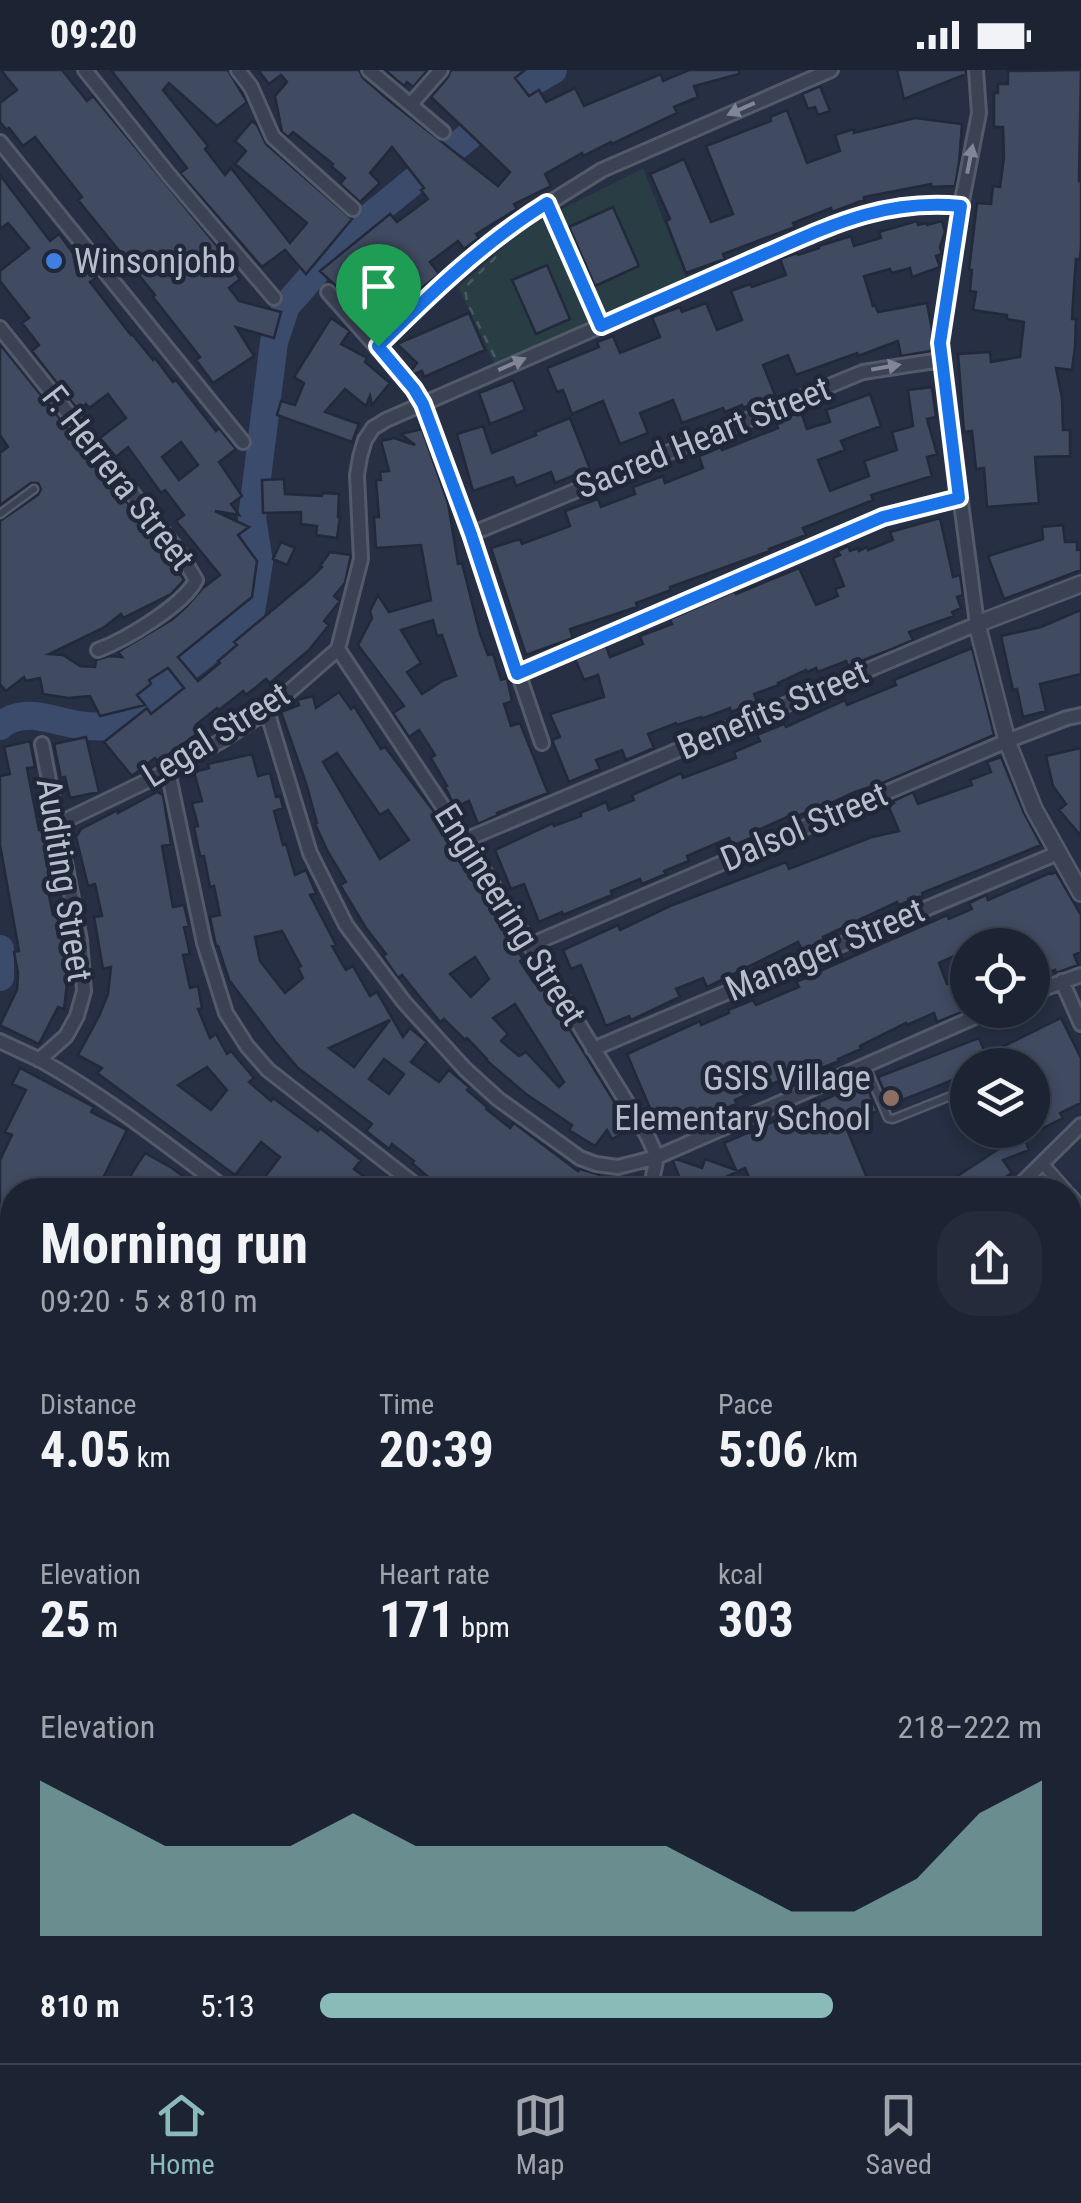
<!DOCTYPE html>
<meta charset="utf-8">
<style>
body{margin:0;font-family:"Roboto Condensed",sans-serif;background:#252b3a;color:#f1f3f6;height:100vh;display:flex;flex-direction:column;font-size:38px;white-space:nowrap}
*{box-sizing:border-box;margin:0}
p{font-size:32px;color:#a0a4ac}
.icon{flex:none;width:55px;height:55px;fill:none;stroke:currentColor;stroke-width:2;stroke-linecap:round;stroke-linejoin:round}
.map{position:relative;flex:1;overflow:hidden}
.drawer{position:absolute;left:0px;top:1108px;width:1082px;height:888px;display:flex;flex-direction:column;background:#1c2332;border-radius:40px 40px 0 0;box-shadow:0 5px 15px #0003,0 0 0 2px #3a404d}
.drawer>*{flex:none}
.tools{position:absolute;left:950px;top:858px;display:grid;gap:20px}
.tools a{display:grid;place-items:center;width:100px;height:100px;border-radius:50%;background:#1c2332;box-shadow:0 5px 15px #0003,0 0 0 2px #3a404d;font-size:50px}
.pin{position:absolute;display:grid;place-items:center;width:85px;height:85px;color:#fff;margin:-102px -42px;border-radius:50% 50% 50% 0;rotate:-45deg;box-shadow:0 0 10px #0007}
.pin .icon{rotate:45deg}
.round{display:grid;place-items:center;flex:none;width:105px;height:105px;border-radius:40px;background:#252b3a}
.overview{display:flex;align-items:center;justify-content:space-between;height:170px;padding:0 40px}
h1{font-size:55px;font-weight:700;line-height:75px}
.metrics{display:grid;grid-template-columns:repeat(3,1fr);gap:15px;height:170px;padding:10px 40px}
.metrics div{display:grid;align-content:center}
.metrics b{font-size:50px;font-weight:700}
.metrics small{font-size:28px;font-weight:400}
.metrics p{font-size:28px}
.chart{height:280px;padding:20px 40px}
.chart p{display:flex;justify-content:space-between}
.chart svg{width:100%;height:180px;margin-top:10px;fill:#8bbbb9;opacity:.7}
ul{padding:0 40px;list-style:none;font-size:32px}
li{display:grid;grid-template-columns:160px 120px 1fr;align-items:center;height:75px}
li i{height:25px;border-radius:12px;background:#8bbbb9}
.status{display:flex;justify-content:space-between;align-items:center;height:70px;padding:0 50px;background:#1c2332;direction:ltr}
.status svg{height:28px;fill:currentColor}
.menu{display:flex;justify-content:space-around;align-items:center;height:140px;border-top:2px solid #3a404d;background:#1c2332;font-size:28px;color:#a0a4ac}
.menu a{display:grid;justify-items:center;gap:5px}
.menu .on{color:#8bbbb9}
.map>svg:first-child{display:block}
.green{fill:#283e44}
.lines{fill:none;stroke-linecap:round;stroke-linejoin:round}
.river{stroke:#3b4b6c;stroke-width:28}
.building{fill:#404a60;stroke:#21293a;stroke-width:2.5;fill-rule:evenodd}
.service-casing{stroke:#535a6a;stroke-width:11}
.pedestrian-casing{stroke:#535a6a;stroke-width:15}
.minor-casing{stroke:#535a6a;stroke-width:18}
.tertiary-casing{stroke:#535a6a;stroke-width:20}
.path{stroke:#475b60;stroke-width:2.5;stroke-dasharray:8 8;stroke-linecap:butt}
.service{stroke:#3b4253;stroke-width:6}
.pedestrian{stroke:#3b4253;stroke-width:10}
.minor{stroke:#3b4253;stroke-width:12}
.tertiary{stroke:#3b4253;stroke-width:15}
.oneway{fill:#808696}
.route-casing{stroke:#fff;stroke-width:20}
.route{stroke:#1a73e8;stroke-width:12}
.shop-dot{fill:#3f7fe0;stroke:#1f2738;stroke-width:4}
.education-dot{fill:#8d6e63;stroke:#1f2738;stroke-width:4}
.labels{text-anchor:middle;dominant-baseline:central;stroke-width:9;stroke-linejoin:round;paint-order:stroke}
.poi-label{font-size:35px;fill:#b8becc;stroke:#1f2738;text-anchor:start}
.street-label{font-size:35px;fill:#b8becc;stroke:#1f2738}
</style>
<div class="status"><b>09:20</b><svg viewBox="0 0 49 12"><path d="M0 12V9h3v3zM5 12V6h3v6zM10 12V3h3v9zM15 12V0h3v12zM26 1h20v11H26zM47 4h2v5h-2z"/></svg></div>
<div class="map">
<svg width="1081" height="1993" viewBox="0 0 1081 1993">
<rect width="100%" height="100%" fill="#262f43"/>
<path class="green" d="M643,98L688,212L496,297L458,217L525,158Z"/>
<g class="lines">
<path class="river" d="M0,656C24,636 52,651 79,655C90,657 100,657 112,656L237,559L251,541L254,524L259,492L252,448L274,272L286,236L350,163L469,66L514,23L553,0
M0,879V907
M0,1187L12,1194
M394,1982L395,1993"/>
</g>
<path class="building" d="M1,0H62L87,31L93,26L227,188L225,189L240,209L229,218L239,231L281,242L274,268L236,257L254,286L213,313L196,290L200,287L153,227L155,225L78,130L82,127L35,67L23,76L9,58L7,60L0,52V33L17,20Z
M111,0H228L247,32L217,56L169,13L163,20L208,76L205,79L225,105L231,98L290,173L307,153L235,94L246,81L235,71L252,51L257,55L266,74L352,149L306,204L285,180L262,197L180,103L187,98Z
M258,0H359L363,8L391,32L498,116L510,102L431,27L448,7L451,0H525L515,8L529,26L539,20L546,32L575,18L584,36L661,4L663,11L689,0H739V4L694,16L698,27L674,37L677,43L612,74L611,72L583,86L582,83L545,104L551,116L514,134L517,139L476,164L479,168L464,179L458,171L430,192L439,204L418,221L409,210L371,250L320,201L390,144L397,152L428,129L421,120L424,118L392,77L370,103L380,113L360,132L340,114L345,108L331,96L333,94L293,62L288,67L282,62L275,26L287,12L281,5L269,14Z
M385,0H428L413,17L407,12L404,16Z
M897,0H966V4L904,29Z
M1081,0L1079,111H1081V175L1080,189H1076L1074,216L1072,249H1076L1075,277L1072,300L1056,298L1062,328L1063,360H1070V386L1035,387L1039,433L987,437L984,398L976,399L972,361L964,362L958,284L990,282L991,292L1020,287L1024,252L1007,249V245L973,240L976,222L970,221L972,200H969L977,133L991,134L993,116L1000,117L1004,87L1003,57H994V23H998V14H1008V1Z
M820,16L830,41L818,45L815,37L808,39L802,24Z
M787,40L807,93L840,81L835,65L854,59V63L915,48L962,54L959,93L955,116L931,117V114L864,127V130L832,142L831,138L793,153L795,157L723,184L725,189L686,203L666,151L670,149L650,104L684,89L711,152L733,144L706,76L771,51L770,47Z
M0,105L50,171L59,164L76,187L79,185L97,207L90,212L131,265L132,264L153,290L155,288L173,312L176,310L216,361L219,358L236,379L219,392L242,426L231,434L239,445L215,441L249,457L238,465L257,491L252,527L178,587L198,611L220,593L218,591L237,575L234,572L311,508L322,497L320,496L330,482L351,485L345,513L334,526L340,531L324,551L329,555L309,580L270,613L266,609L246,625L243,621L219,640L217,638L196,655L201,661L158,692L155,688L132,706L104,672L147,638L151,644L184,618L168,598L149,610L151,614L137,625L145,635L100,646L90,626L68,628L43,624L40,608L26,611L24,607L6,621L0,614V451L38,425L41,419L38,413H31L0,435V383L8,377L0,365V274L153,465L184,510L171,524L123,548L121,544L103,558L49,584L63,585L80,596L95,597L96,590L109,586L122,587L118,582L173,549L186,537L203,518L220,505L176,451L184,445L165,420L161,423L128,377L116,387L100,368L126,348L108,324L89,338L86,334L78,340L32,281L39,275L22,253L29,248L0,211V201L29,178L8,153L0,159ZM181,372L198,395L179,410L162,387Z
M613,137L639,196L595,216L569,157Z
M917,151L918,155L926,153L927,155L942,151L945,162L940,177L942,184L936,186L940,197L912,207L910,198L892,203L890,199L864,206L873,236L875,235L878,242L927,233L932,260L931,281L901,286L898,271L858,286L857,283L796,305L788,285L763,295L775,325L743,338L742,335L725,342L723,338L682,353L673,330L640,343L648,363L620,374L603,331L572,344L563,320L557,322L547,298L599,277L597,272L613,266L620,283L660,267L652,247L680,237L682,242L706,233L717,260L742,250L731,221L750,214L752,217L786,205L780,189L797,183L798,185L819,178V176L851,166L854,176L881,168L879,162Z
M547,195L570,249L536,264L512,210Z
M469,243L485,280L424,307L422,301L414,304L411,301L417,293L397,274Z
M331,248L350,261L341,274L367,288L365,292L390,313L372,335L370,326L366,336L345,319L325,342L359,354L352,372L277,345L281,331L295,335L304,313L294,307Z
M513,310L525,340L490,354L479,323Z
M932,317L936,347L927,349L937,384L927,387L932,406L871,425L873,430L803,458L806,465L769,479L770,481L670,517L671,520L636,533L637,537L570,559L573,568L526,585L491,478L520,469L522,474L570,456L565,441L598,429L601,437L635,424L633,417L663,406L665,413L703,398L699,386L721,377L722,380L778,358L776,351L801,342L807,359L830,352L826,340L870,324L881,356L841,371L845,380L818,390L830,421L869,406L864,391L897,380L892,362L913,356L908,320Z
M570,348L590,399L555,413L551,402L516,416L513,407L473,421L457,364L483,356L492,383L536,365L535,362Z
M422,359L448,433L458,494L462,493L480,564L488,585L493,584L501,610L507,608L512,631L504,634L511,656L520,653L548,723L497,743L498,745L478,754L469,731L455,737L445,717L447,716L431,688L435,685L419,660L409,667L393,643L404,636L358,575L372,548L370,541L378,525L389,542L431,530L421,475L376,478L374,447H379L376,410H381L380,402L389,401L381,371L394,368L415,375L401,364ZM433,550L437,566L442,565L456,606L444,610L422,624L407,602L421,593L401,560Z
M284,409L285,424L322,426L323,423L339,424L338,447H340L337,468L316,465L317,456L301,454V442L263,443L262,410Z
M940,448L953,507L960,505L963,525L957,527L961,538L952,542L954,546L909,562L913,570L892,579L848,596L846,591L818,602L816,598L807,602L806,600L778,613L779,615L754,624L757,632L731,642L730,638L701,649V647L677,655L676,653L648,664L654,678L626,690L622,680L596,690L600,699L569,712L552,670L560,667L550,644L604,627L598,605L584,610L575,589L606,576L610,587L643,574L640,566L672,554L670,549L735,521L736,524L799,498L816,535L838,526L835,519L844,516L833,488L840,485L837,481L848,476L850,481L858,478L859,481L867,477L868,480L893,470L890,462Z
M1063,455L1065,472H1077V480L1081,479V500L1004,529L988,486L1043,469L1042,457Z
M281,472L295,478L287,495L273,489Z
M1081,540V604L1040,614L1046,641L1023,647L1017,619L1013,620L1001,566L1041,557Z
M972,578L994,665L885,712L855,722L827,735L797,746L796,743L754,762L756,766L732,776L729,768L687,786L689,791L664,801L666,804L642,814L640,809L611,821L612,825L563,845L562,842L539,852L524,814L511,819L495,780L553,753L554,756L581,746L580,743L606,732L609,740L634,730L632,725L681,703L683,708L736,688L734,682L760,671L757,665L784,654L786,657L845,630L847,635L896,615L894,610Z
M339,622L351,639L354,636L381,679L385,677L435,743L436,744L432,745L448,769L447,770L461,793L479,820L483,818L511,863L507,865L523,889L520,891L533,911L538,908L631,1059L612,1069L607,1060L595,1076L569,1060L572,1055L526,1024L486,990L487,989L467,968L465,970L444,949L440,952L402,905L398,908L383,886L386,884L366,858L340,815L346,812L328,782L315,754L317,753L306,713L281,642L299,635L297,630L313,626L316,638ZM337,683L380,745L388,740L409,770L380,789L323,692ZM475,887L489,909L471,927L450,904ZM515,934L564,1012L559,1017L526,982L519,986L501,971L508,964L493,948Z
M86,667L99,722L70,728L65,707L61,708L54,674Z
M30,671L35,697L27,698L39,760H43L49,786H45L52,814L47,815L53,845L58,844L68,905L64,939L58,937L39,974L0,955L17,920L18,903L14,882L19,881L0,775V706L10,704L4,677Z
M1081,678V766L1059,740L1066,734L1053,716L1046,686Z
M252,684L258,706L270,703L276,727L280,726L283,738L274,741L283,775L286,774L295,805L306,800L316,823L310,825L336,875L332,876L346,900L353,896L370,926L377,922L403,967L410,958L427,972L411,992L439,1012L449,1000L469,1017L467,1020L487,1037L486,1039L510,1058L514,1053L578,1101L580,1099L597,1104L622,1120H443L412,1093L414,1091L392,1074L389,1079L366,1061L372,1054L298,998L275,971L229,910L218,876H216L210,847L220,845L214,816L210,817L204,786H200L194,757L198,756L192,733L202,731L194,702L209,698L208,694ZM282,861L301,896L298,898L303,908L285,923L260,891L255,867ZM390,950L354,997L329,978ZM384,989L404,1004L389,1024L369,1009Z
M1001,687L1024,743L1041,775L922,823L923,826L909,829L910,831L898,835L897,832L823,867L824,871L802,880L798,872L707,917L703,908L676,919L680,927L631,950L629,946L606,956L581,895L571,899L563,880L618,855L620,860L670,836L786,792L789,799L872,767L899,761L888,735L894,733L893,731L913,722L918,734L972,715L970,710L991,702L987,692Z
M157,722L163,725L171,774L162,776L173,837L184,835L189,856L184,857L190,884L183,885L190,918L198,916L202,938L198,939L210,968L216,964L227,984L231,981L254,1008L249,1012L271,1031L273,1028L318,1061L320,1058L361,1090L354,1099L382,1120H328L313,1108L310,1112L308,1110L300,1120H294L287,1114L283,1120H255L280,1087L261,1072L235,1105L97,1003L102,998L78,985L99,946L108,924L111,897L103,899L94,847L102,846L95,814L88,816L76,767L81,759L118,740V743ZM207,997L227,1020L211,1040L178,1015Z
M1056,802L1081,845V882L1074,885L1078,895L1056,903L1055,900L1032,909V875H1015L1013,870L1000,875H968V880L939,893L947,914L968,907V931L959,934L962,942L937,952L934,943L907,955L906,953L860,976L861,979L838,989L839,991L789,1011L787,1008L764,1017L735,1030L736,1034L714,1043L713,1041L687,1052L684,1046L658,1057L627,984L700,951L701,955L729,943L728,940L753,930L756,935L799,917L796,912L822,900L947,845L949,849L972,839L969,833L986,825L988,830L1050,803L1051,804Z
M1061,948L1081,988V1033L1060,1043L1063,1048L1041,1059L1032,1043V995H968V1004L890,1035L878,1007L979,968L986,985Z
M20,998L94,1037L91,1042L127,1060L97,1120H12V1152L0,1146V1090L12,1065L5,1062L26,1020L12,1014Z
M865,1012L877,1041L845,1055L870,1115L857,1120H754L745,1098L726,1107L721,1120H684L688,1112L680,1109L673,1091L676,1089L702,1098L705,1089L736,1100L724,1073Z
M993,1060H1021L1029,1080L1003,1090L1012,1103L985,1120H961L953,1109L1000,1078Z
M145,1083L172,1098L201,1120H121Z
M0,1208L12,1210V1261L0,1260Z
M12,1389V1509L1,1512L12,1532V1653L7,1654L0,1621V1393Z
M0,1713L12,1735V1963L0,1940Z"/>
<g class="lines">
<defs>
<path id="service" d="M548,134L601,255
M0,444L34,419
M866,997L888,1048L893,1049L963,1021
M1070,1579L1081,1580
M482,1993L485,1982"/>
<path id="pedestrian" d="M1042,1093L1066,1120
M1070,1124L1081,1137"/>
<path id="minor" d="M85,0L169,105L274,228
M238,0L251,17L273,67L353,139
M369,0L443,62
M411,34L441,0
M0,72L243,372
M328,222L414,319L423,333L471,464L542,673
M0,258L180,483L196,510C184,535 125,570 98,580
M377,276L472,187L498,165L602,100L831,0
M471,464L863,302L941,290
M338,579L465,770L647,1065L657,1087L650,1120
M517,603L883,447L959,428
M267,641L310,783L346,855L404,932L465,999L498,1029L580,1088L596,1094L618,1097L657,1087L991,940
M168,701L204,873L226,943L247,976L268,1000L422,1120
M58,754L168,701L221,671L267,641L338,579L361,489L357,405L360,387L365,370L373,358L386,350L825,158C877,141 905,131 961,136
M465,770L977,554L940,273L961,136L979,43L976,0
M530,875L1007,671L1067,648L1081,645
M1062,911L1081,954
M1032,923L1081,905
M0,971C14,978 28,984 42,991C107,1028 167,1075 227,1120
M593,979L1058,783
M39,990L66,966L77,946L84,921L80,870L42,674
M1015,1120L1081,1055
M1070,1458L1081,1446
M0,1687L12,1707
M171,1982L177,1993
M325,1982L327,1993
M505,1982H512
M1069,1982L1079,1993
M775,1983H863L1043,1993
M244,1993L248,1982"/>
<path id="tertiary" d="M1081,514L977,554L1007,671L1034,739L1081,823
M0,1991L1,1993"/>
</defs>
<use href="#service" class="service-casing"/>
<use href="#pedestrian" class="pedestrian-casing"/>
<use href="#minor" class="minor-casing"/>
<use href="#tertiary" class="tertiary-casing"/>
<path class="path" d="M495,287L467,232L465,217L497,186"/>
<use href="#service" class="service"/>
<use href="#pedestrian" class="pedestrian"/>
<use href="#minor" class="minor"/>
<use href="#tertiary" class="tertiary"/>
</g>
<defs><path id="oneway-solid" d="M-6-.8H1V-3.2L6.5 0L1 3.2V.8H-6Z" transform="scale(2.5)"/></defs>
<g class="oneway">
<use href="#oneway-solid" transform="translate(741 39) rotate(156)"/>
<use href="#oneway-solid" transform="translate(970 89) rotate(-79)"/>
<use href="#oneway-solid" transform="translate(512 294) rotate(-24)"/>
<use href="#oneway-solid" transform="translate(886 297) rotate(-10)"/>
</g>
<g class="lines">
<defs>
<path id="route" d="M547,133L601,256C650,234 699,213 749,191C822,160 879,128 961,136L940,273L959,428L883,447L517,604L471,464L423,334L414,319L378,276C430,224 484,172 547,133Z"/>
</defs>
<use href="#route" class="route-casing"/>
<use href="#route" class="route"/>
</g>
<circle class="shop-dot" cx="54" cy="191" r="10"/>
<circle class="education-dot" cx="891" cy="1028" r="10"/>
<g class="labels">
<g class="poi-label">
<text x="74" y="191">Winsonjohb</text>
<text x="871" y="1008" text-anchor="end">GSIS Village<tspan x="871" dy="40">Elementary School</tspan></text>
</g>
<g class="street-label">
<text transform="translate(703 368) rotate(-22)">Sacred Heart Street</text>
<text transform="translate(118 408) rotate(52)">F. Herrera Street</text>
<text transform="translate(773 640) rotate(-23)">Benefits Street</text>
<text transform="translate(216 665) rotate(-32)">Legal Street</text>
<text transform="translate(804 757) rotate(-23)">Dalsol Street</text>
<text transform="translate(64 810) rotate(81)">Auditing Street</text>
<text transform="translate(510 845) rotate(58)">Engineering Street</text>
<text transform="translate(825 880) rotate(-23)">Manager Street</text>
</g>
</g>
</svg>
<div class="tools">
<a><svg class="icon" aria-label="locate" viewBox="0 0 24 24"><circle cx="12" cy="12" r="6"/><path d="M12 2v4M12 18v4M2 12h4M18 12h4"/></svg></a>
<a><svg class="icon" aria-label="layers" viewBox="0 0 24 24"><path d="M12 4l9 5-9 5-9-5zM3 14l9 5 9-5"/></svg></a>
</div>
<div class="pin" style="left:378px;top:276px;background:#1e9e55"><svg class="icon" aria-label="arrive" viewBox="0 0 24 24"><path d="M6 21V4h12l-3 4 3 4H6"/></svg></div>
<section class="drawer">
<div class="overview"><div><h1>Morning run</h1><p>09:20 · 5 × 810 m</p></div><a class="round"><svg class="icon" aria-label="share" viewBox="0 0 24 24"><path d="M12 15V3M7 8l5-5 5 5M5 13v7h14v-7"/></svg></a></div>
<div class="metrics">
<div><p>Distance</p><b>4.05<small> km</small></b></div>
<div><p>Time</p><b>20:39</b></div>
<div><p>Pace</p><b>5:06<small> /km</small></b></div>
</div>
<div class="metrics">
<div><p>Elevation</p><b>25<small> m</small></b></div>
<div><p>Heart rate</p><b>171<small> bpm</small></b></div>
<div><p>kcal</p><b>303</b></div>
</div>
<div class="chart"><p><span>Elevation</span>218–222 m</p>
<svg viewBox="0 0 160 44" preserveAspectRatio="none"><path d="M0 44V6L10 14L20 22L30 22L40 22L50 14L60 22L70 22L80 22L90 22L100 22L110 30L120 38L130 38L140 30L150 14L160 6V44z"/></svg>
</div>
<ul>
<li><b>810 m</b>5:13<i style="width:71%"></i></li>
</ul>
</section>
</div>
<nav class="menu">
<a class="on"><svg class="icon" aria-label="home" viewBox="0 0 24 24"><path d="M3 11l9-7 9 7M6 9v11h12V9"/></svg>Home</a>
<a><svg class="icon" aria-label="map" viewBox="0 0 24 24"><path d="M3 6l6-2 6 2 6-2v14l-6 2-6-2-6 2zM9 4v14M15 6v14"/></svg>Map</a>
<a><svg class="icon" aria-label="saved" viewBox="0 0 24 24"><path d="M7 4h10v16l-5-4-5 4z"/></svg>Saved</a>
</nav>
